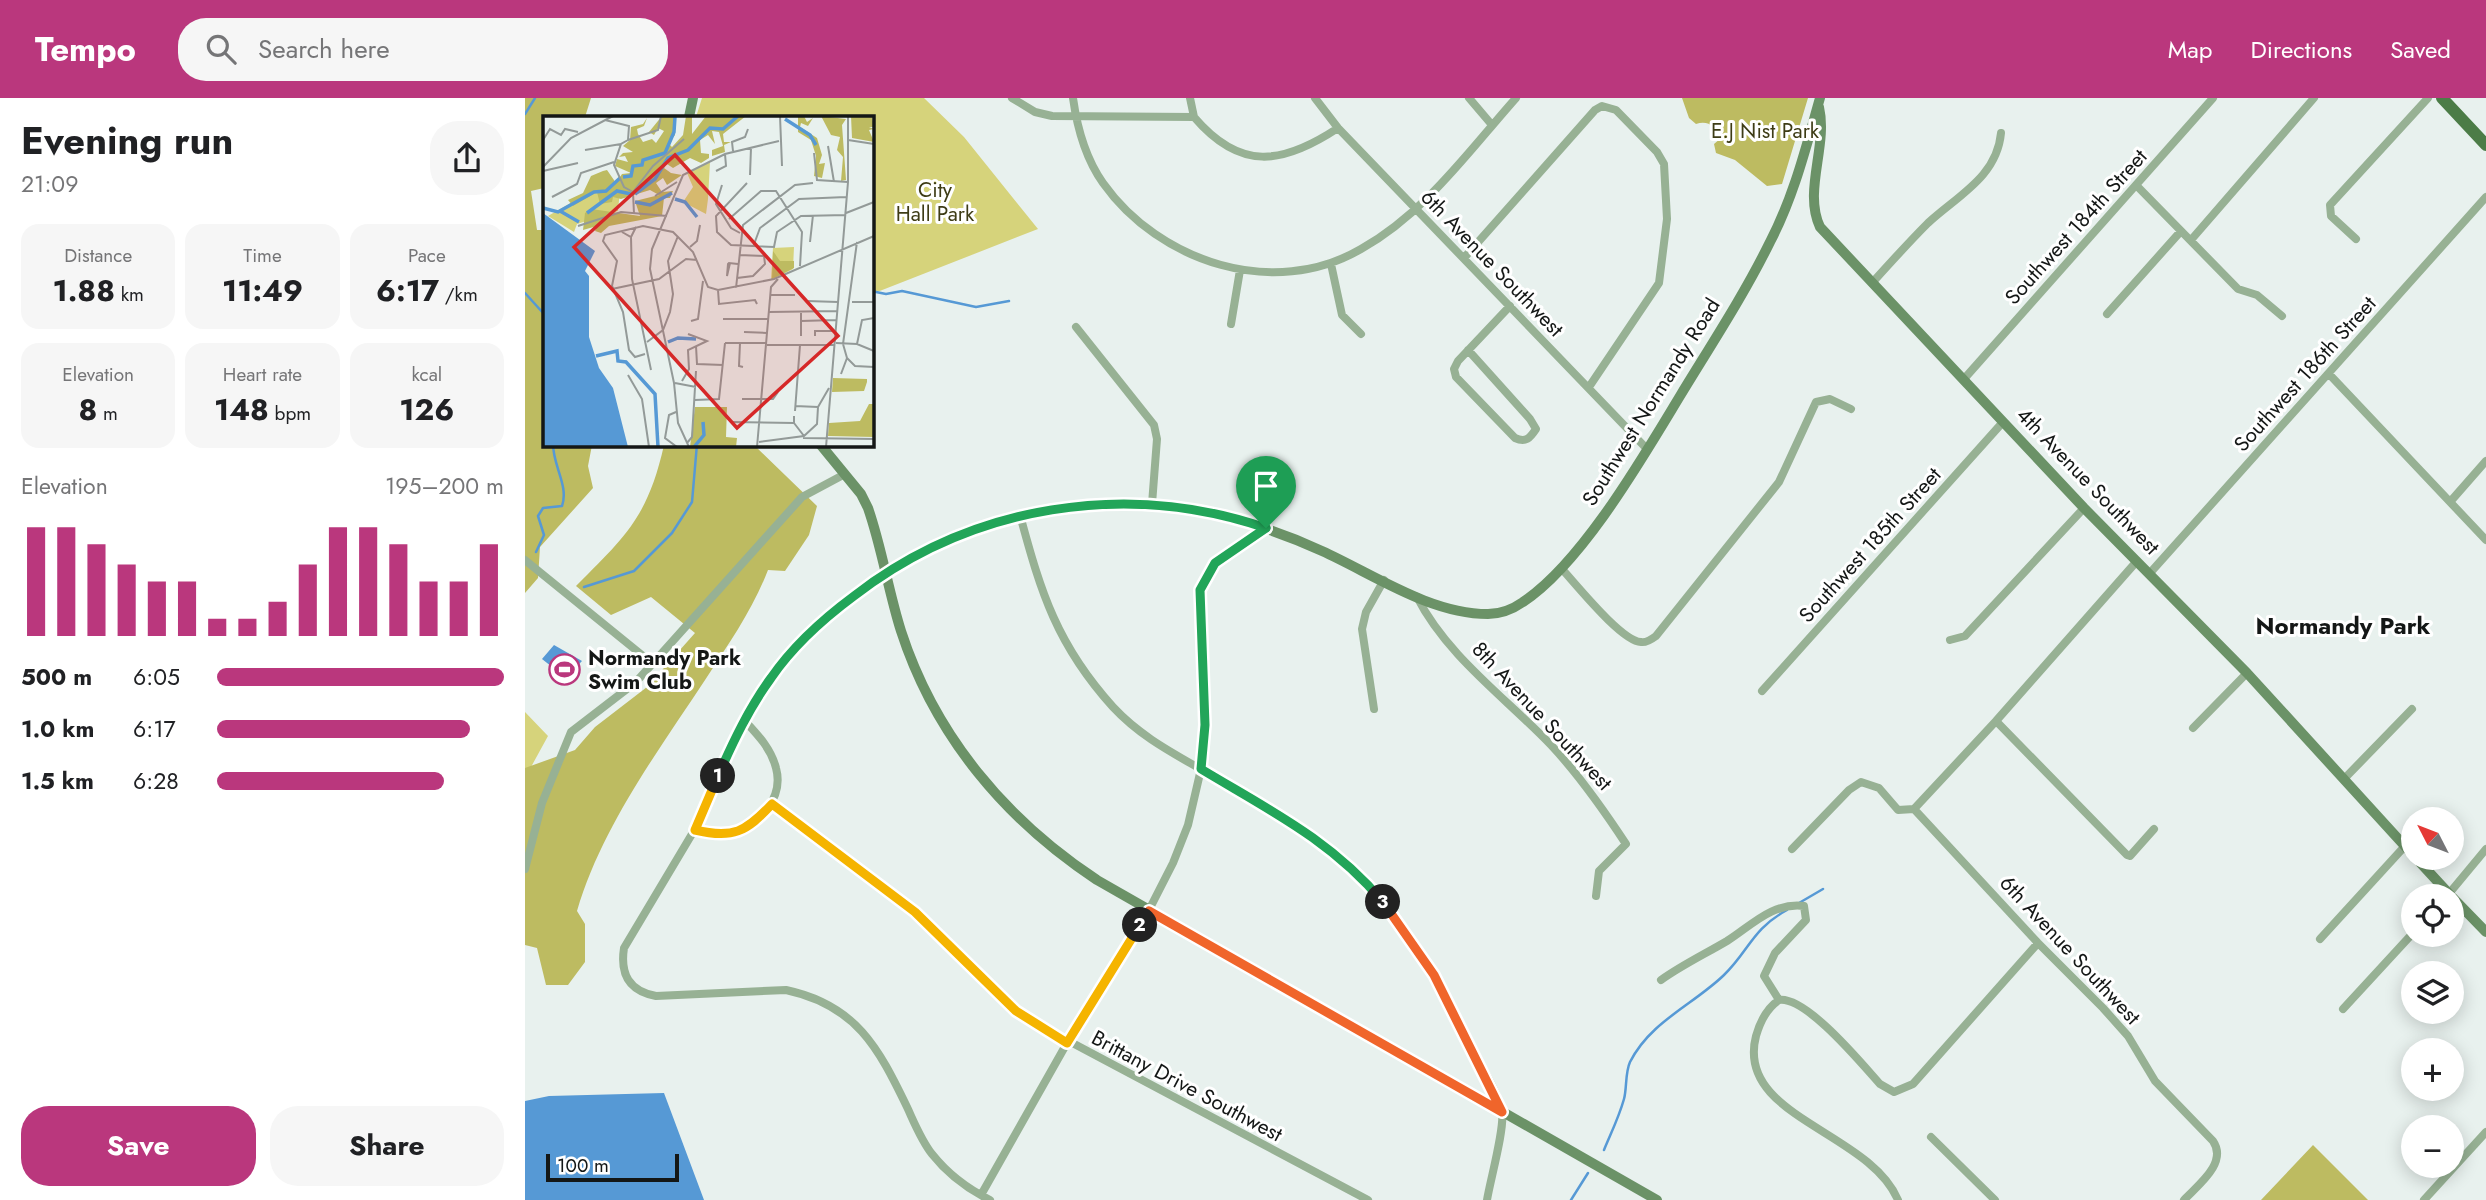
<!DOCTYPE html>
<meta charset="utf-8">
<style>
body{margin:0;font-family:Jost,sans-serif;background:#f6f6f6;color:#202124;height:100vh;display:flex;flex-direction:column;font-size:26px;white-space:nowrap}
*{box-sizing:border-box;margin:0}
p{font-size:23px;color:#757577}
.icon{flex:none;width:38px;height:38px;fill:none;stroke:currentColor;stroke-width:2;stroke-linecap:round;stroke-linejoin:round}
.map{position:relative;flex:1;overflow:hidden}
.sheet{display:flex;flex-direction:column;background:#fff;width:525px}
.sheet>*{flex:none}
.needle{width:46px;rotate:312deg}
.buttons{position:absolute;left:1876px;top:709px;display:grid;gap:14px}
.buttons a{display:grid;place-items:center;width:63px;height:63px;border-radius:50%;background:#fff;box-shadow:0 4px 18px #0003;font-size:35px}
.scale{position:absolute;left:21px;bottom:18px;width:133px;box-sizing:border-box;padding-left:7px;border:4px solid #141716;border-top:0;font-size:19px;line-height:24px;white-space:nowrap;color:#141716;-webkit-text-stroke:5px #fff;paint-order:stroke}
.pin{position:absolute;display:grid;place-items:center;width:60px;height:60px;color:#fff;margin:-72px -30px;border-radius:50% 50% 50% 0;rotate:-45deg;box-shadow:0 0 7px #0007}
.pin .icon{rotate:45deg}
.km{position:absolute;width:35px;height:35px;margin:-18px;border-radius:50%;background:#222;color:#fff;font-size:19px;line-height:35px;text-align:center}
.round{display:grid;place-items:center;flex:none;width:74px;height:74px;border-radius:28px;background:#f6f6f6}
.overview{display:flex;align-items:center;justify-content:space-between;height:119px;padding:0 21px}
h1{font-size:38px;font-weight:700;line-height:52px}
.stats{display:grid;grid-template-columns:repeat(3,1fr);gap:10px;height:119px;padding:7px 21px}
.stats div{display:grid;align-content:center;border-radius:18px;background:#f6f6f6;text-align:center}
.stats b{font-size:30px;font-weight:700}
.stats small{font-size:19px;font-weight:400}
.stats p{font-size:19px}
.chart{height:196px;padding:14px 21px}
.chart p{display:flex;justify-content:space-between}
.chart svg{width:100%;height:126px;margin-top:7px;stroke:#ba377d;stroke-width:6}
.action{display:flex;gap:14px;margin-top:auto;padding:14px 21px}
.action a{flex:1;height:80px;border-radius:28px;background:#ba377d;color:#fff;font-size:28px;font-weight:700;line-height:80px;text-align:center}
.action a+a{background:#f6f6f6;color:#202124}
ul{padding:0 21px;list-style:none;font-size:23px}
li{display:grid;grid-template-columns:112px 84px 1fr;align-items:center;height:52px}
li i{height:18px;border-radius:9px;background:#ba377d}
header{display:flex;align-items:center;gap:42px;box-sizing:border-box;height:98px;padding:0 35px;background:#ba377d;color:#fff}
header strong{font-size:33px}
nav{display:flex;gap:38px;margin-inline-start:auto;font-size:24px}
.search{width:490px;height:63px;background:#f6f6f6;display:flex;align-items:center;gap:18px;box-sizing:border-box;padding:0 24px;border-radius:28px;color:#757577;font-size:26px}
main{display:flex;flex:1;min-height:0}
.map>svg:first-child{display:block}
.green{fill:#d6d37b}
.forest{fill:#bdbb61}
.water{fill:#5699d5}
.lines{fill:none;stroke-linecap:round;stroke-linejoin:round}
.stream{stroke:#5699d5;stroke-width:2.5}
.street{stroke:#97b194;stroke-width:8}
.secondary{stroke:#6b9267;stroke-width:10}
.primary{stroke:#4c7c47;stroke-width:12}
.split-1-casing{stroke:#fff;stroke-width:14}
.split-2-casing{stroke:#fff;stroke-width:14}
.split-3-casing{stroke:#fff;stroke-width:14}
.split-4-casing{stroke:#fff;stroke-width:14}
.split-1{stroke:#22a559;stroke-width:9}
.split-2{stroke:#f5b400;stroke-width:9}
.split-3{stroke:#f0652b;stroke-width:9}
.split-4{stroke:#22a559;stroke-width:9}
.labels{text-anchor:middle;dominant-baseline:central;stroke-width:6;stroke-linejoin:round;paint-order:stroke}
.park-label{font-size:21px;fill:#3e3c16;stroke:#fff}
.street-label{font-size:21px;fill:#141716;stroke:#fff}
.poi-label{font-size:21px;font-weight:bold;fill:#141716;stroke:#fff;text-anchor:start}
.quarter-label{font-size:24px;font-weight:bold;fill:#141716;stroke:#fff}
.inset-river{fill:none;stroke:#5699d5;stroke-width:3.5}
.inset-road{fill:none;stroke:#939a98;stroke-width:2}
.view{fill:#d62828;fill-opacity:0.15;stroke:#d62828;stroke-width:3.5}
.inset-edge{fill:none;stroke:#141716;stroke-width:3.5}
</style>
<header>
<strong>Tempo</strong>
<div class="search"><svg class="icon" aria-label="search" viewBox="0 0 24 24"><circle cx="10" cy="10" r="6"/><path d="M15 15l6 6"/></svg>Search here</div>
<nav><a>Map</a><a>Directions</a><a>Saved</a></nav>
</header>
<main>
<section class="sheet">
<div class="overview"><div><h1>Evening run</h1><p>21:09</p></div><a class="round"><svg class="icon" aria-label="share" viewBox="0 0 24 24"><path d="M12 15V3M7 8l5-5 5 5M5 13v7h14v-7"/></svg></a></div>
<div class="stats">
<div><p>Distance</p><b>1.88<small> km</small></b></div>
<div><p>Time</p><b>11:49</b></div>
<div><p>Pace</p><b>6:17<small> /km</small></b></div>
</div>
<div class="stats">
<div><p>Elevation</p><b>8<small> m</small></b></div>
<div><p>Heart rate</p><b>148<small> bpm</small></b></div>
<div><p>kcal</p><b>126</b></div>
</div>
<div class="chart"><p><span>Elevation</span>195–200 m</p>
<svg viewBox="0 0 160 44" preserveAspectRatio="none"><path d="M5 44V6M15 44V6M25 44V12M35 44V19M45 44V25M55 44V25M65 44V38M75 44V38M85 44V32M95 44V19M105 44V6M115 44V6M125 44V12M135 44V25M145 44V25M155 44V12"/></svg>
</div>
<ul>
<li><b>500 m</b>6:05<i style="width:100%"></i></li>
<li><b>1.0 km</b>6:17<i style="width:88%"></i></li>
<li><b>1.5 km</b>6:28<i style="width:79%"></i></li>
</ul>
<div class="action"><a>Save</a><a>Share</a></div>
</section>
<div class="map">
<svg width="1961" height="1102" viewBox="0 0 1961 1102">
<rect width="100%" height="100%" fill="#e8f1ee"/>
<path class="green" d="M177,0H399L439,39L513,131L347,196L346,19H171Z
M0,614L23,638L0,680Z"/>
<path class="forest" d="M0,0H66L60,19H19V90L6,93L12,132H19V346L67,347L63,368L68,390L15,449L13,480L0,495Z
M1157,0H1283L1257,86L1242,88L1210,62L1191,55L1189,46L1196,40C1190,29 1184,22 1171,26L1164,20Z
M139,347H229L292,408L284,437L260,473L243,472C228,511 205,544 182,579C134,652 77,728 52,813L60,826V864L43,887H21L12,850L0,847V670L50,652L70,629L122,589L170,535L126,499L86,517L51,488C102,437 123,418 139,347Z
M1788,1047L1843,1102H1736Z"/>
<path class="water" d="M29,547L57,563L41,580L17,561Z
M139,995L179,1102H0V1003L24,998Z"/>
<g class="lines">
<path class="stream" d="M0,16L10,0
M346,193L361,196L377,193L451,209L484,203
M0,195L19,216
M11,454L19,437L13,418L18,410L37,408C44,388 28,368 28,346
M59,489L109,473L147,435L167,404L172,346
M1274,805L1298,791
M1079,1052C1086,1035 1094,1019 1099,1001C1102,990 1100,975 1105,964C1126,923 1168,907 1199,877C1224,853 1227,831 1262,812
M1046,1102L1063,1075"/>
<path class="street" d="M487,0L510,14L527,18L669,19C715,73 757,67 813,30
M548,0C552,29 561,61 578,85C634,164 749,202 836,151C900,115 943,54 991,0
M665,0L669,19
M790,0L813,30L1122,351
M944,0L967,27
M1611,87L1713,191L1732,197L1757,218
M1831,141L1806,118L1805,107L1903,0
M1666,142L1789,0
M939,160L1070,12L1077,8L1091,12L1132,54L1139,66L1142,121L1134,185L1064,289
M806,166L817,217L836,236
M1347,185C1365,165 1384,144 1403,125C1432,98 1472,79 1476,35
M1582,216L1656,133
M706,226L715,172
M551,229L629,327L632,341L627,406
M943,252L1005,321L1011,331C1005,340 1001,345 990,340L931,279L929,271L933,263L985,208
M1804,276L1961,442
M1439,281L1688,0
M1925,404L1961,363
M495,417C516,495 532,547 588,609C615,638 646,654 679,673C712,692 746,712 778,733C858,784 902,865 945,947C955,967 972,991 977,1014C980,1030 965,1083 962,1102
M0,462L128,566
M1036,470C1051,486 1096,543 1116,544C1122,545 1127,541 1131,538L1254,384L1291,304L1305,301L1326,311
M360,474L303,517L246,578L219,622L170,731L99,850C95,876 104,893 131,898L261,892C331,907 353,949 382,1009C389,1024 396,1042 407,1056C422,1075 443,1091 465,1102
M1625,475L1961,99
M892,499C922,558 981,600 1026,647C1055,678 1078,711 1101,746L1074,773L1071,798
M1425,542L1440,538L1559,410
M1237,593L1478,324
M849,611L837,531L841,514L859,482
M1471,623L1602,757L1605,758L1629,731
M1668,630L1722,575
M1819,681L1887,611
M247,706L390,814L463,889L506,923L843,1102
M1389,711L1513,845L1578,910L1603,938L1630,983L1688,1043C1703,1065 1673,1087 1659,1102
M1389,711L1471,623L1612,463
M170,731C183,734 195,739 208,735C235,728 259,699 251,670C246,650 232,636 219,622
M1267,751L1324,692L1336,684L1354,690L1373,712L1389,711
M0,771L17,705L46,634L111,584L277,399L320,376
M1922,798L1961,751
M1795,841L1880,748
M1136,882C1157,867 1180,856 1202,843C1226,828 1247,804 1279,808L1281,822L1250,855L1239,878L1254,902
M1254,902C1281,898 1336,965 1355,986L1369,994L1388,986L1513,845
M1254,902C1242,910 1235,924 1231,938C1210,1019 1344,1033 1373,1102
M1818,911L1888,835
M1406,1039L1470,1102
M456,1097L542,945L624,812L648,765L663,727L676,671L680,627L675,492L690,465L741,430
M1899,1102L1961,1034"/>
<path class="secondary" d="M1294,9C1303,48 1278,93 1295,129L1559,410L1722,575L1888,757
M164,19L168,0
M295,346L336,396L343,410C357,450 363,492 376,533C410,638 481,722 572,782L1132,1102
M360,474C503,393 647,384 797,453C848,476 905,516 963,516C975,516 988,511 998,504C1057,465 1118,359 1155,298C1186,247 1219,197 1245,144C1269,98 1281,49 1295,0
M1891,760L1926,798
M1927,799L1961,834"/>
<path class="primary" d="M1917,0L1961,47"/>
</g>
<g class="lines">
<defs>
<path id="split-1" d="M193,678C208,644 224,610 246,580C268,548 298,521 329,498C447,407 601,382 741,430"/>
<path id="split-2" d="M193,678L170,732C208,741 221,734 247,706L390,814L491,913L542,945L615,827"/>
<path id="split-3" d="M615,827L624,813L977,1014L909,877L858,804"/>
<path id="split-4" d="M741,430L690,465L675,492L680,627L676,671C744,712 806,742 858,804"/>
</defs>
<use href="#split-1" class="split-1-casing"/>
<use href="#split-2" class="split-2-casing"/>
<use href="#split-3" class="split-3-casing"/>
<use href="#split-4" class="split-4-casing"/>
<use href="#split-1" class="split-1"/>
<use href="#split-2" class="split-2"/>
<use href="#split-3" class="split-3"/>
<use href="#split-4" class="split-4"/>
</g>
<defs>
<symbol id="stadium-ring" viewBox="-11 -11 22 22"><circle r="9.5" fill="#fff" stroke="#ba377d" stroke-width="1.5"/><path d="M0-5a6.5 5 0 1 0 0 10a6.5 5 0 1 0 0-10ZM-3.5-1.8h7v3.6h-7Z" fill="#ba377d"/></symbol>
</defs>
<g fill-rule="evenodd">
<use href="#stadium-ring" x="22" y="554" width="35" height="35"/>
</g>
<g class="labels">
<g class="park-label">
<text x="1240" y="33">E.J Nist Park</text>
<text x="410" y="92">City<tspan x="410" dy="24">Hall Park</tspan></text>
</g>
<g class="street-label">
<text transform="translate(1551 129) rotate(-48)">Southwest 184th Street</text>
<text transform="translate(967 165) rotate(46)">6th Avenue Southwest</text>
<text transform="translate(1780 276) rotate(-48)">Southwest 186th Street</text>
<text transform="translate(1126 304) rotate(-58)">Southwest Normandy Road</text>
<text transform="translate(1563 383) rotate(46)">4th Avenue Southwest</text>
<text transform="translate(1345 447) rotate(-48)">Southwest 185th Street</text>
<text transform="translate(1017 618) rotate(47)">8th Avenue Southwest</text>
<text transform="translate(1545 852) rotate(47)">6th Avenue Southwest</text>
<text transform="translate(662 988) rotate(28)">Brittany Drive Southwest</text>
</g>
<g class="poi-label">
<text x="63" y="560">Normandy Park<tspan x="63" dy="24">Swim Club</tspan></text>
</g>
<g class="quarter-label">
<text x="1818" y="527">Normandy Park</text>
</g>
</g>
<g transform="translate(18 18)">
<rect width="331" height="331" fill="#e8f1ee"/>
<path d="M167,46L165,83L163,98L140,86L150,71L144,57ZM50,74H77L75,95L34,108L31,116L5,100ZM251,131L250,153L228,164L230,132Z" fill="#d6d37b"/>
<path d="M119,0L131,1L132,19L125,27L129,31L140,19L143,0H149V18L163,0H203L180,18L181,26H188L181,29L182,36L169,40V34L180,30L176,16L169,15L172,28L165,19L157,24L158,37L166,38V42L158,47L147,42L130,52L124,48L121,52L128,57L139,59L124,69L120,62L113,67L119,76L130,75L127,82H121L119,100L66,110L58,117L52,115L54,110L40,114L42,97L48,93L97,100L92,85L116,79L107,74L78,83L70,81L69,86L57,88L54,76L30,90L25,84L40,77L48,60L60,55L64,54L73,67L79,58L88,57L72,50L74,43L85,46L82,40L76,41L80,37L90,36L80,30L87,24L88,11L100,8L104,2L101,10L94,13L95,18L100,26L109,23L113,27L121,15L115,12L111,19L106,16ZM255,0H261L264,6L270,2L265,10L258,7L257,11L274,22L279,39L276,48L282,47L279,62L271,60L273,40L268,24L255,16ZM278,0L303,3L299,9L303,64L298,65L300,41L294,34L297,21L288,19ZM308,0H329L331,11H326L331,13L326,14L331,26L309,22ZM230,135L237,145H251V152L229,163ZM290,262L324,263V266L321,275L289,276ZM326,288H331V321L285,320L286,307L317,305ZM152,291H184L183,321L194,322L193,331H147Z" fill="#bdbb61"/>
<path d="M0,97L52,135L42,155L46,160V221L56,252L70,272L85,331H0Z" fill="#5699d5"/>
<path class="inset-river" d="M242,3L267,19L273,29M80,61L88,60L90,50L99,49L100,44L122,37L131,16L132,1M92,78L112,63L125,42L145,34L167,12L180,13L195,0M132,83L142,86L154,101M92,86L107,89L129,77M0,92L15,96L51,76L63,75L77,62M17,95L36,106M44,97L74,75L88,78M125,226L135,222L153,223M53,240L74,235L75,245L83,246L112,278L115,331M151,331L161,319L160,306"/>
<path class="inset-road" d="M237,0L239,50M62,4L86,10L85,24L78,28L71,49L81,71L90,76M0,24L7,13L18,19L22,13L35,16M85,24L115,14L118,0M305,24L331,28M285,30L291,66M42,34L78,28M190,35L189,26L202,21L205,13M271,37L274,64L305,66M0,51L28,22L70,0M0,55L35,47M173,55L183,50L182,38M207,59L208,32M204,67L173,100L174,116L188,129L231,131L234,116L258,100L303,99M179,69L173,88L188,112L197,117M90,76L110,50L141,23M90,76L91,98M112,80L134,66M9,81L34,68L38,57L71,46M303,97L331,86M186,103L218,75H233L259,116L257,150M35,110L78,96L124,100M79,116L88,121L93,111M88,121L89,163L108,254M267,126L270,99M147,131L154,125L157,109M210,131L217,112L256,83L303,81M187,147L184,160L185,148L186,147L195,148M194,162L210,160L222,148L221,140L196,139M193,172L200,109L252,69L270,67M69,173L116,163L143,143L154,144M175,174L176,188L212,184L214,188M227,179H252M264,185L295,186M309,186H331M258,195V220M226,196L294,195M180,203H225M148,205L155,203L160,165M258,205L293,204M201,216L224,217M272,220V215H292M104,226L120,214L127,196L130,178L125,145L135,120M182,227H224M197,227L196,250L200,251M293,227L314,228L331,235M314,228L319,204L331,202M224,229H291M153,230L154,248L180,249M102,238L92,241L86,234L80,196L69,170L74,145L60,125L62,119L100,110L130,116L150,136L165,171L175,174L231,163L331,120M304,242L312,250L331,251M298,258L304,242L300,228L314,126M85,259L99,283L106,331M139,265L146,253L145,234L164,225L145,218M132,267L153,271M199,283H230L235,276M152,284L176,283L182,227M252,290L275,291M252,295L257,229M133,296L126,299L122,322L134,331M251,300V307L261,320M188,306L251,307M260,322L331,323M216,326L261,320L274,308L275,291L286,272M144,327L149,321L153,255M146,331L135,307L131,267L107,153L109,133L140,59L182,38L236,25M214,331L228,171L235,163M283,331L305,66V0"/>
<path class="view" d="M132,39L295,220L194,312L31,131Z"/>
<rect width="331" height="331" class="inset-edge"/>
</g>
</svg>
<div class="buttons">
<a><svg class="needle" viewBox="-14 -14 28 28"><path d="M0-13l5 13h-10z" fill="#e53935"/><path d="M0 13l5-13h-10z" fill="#757577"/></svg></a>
<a><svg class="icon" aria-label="locate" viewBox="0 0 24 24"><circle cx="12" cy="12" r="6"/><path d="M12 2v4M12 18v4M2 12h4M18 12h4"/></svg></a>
<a><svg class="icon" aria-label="layers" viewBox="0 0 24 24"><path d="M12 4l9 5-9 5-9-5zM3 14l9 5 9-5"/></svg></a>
<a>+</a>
<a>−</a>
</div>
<div class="scale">100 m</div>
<div class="pin" style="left:741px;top:430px;background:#1e9e55"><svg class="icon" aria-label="arrive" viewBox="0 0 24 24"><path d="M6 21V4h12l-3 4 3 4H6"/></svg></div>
<b class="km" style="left:193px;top:678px">1</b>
<b class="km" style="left:615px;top:827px">2</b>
<b class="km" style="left:858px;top:804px">3</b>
</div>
</main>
